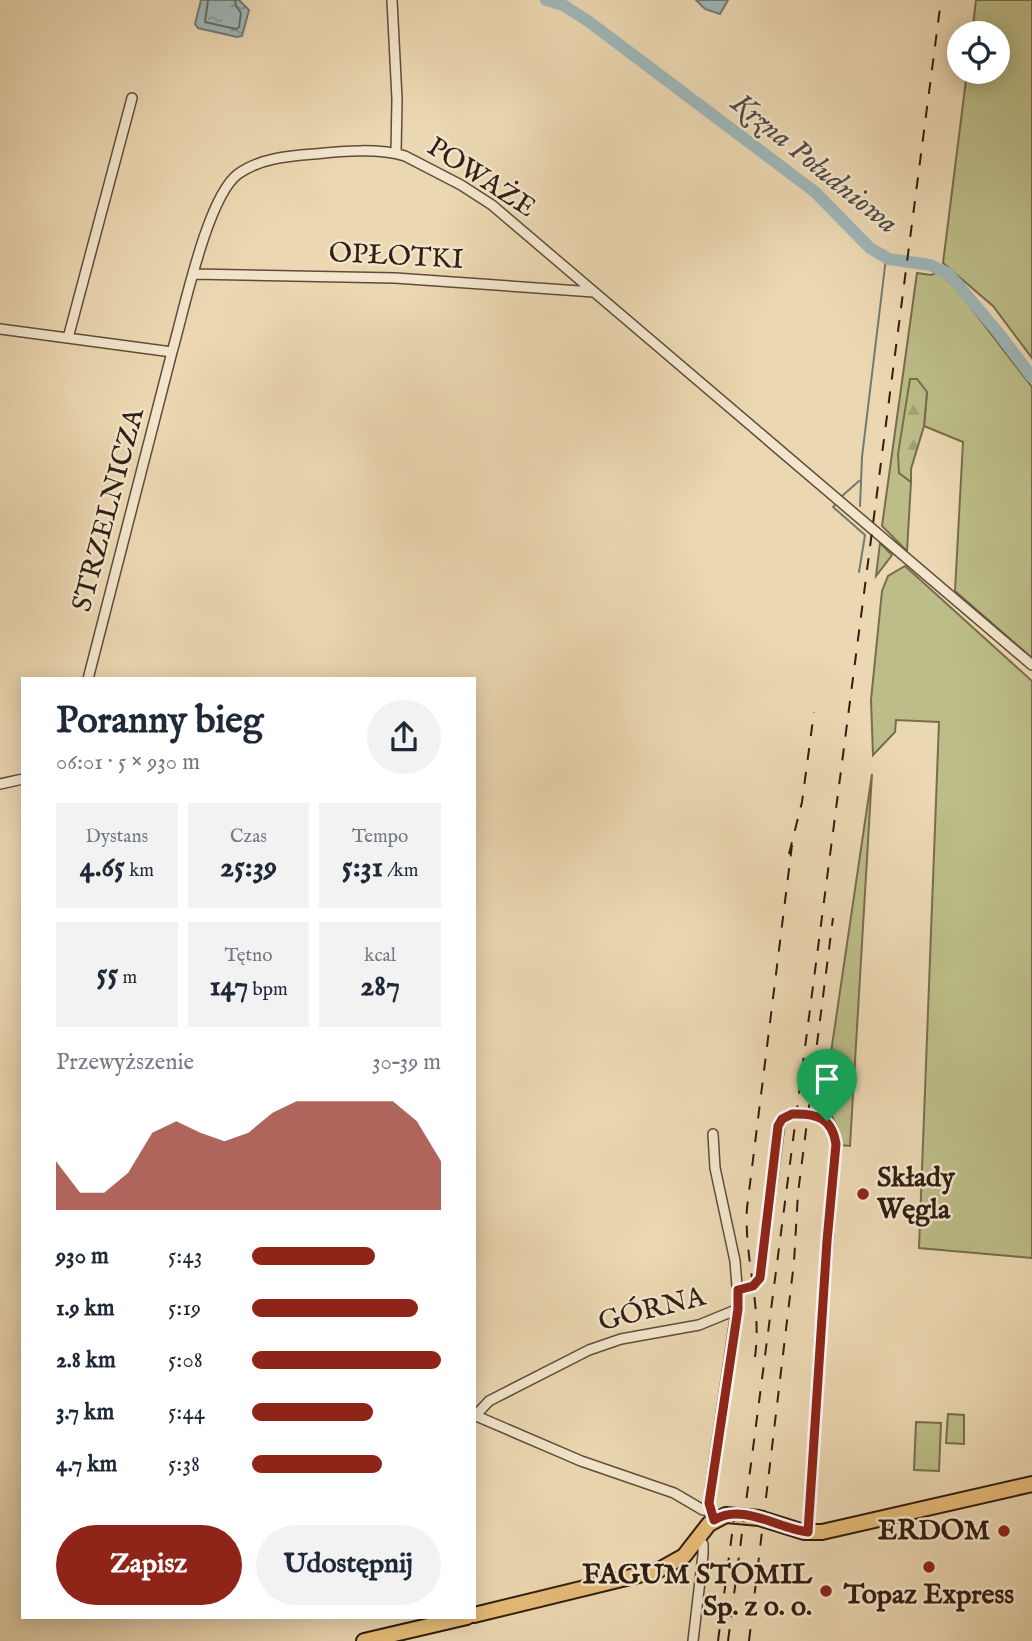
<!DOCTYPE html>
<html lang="pl">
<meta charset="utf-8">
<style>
body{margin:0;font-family:"IM FELL English",serif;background:#f2f2f3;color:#1f2937;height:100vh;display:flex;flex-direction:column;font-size:26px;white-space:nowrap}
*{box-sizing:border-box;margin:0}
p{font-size:23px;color:#747a83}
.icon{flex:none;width:38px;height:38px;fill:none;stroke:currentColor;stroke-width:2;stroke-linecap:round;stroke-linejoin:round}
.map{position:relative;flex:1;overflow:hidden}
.side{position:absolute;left:21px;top:677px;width:455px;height:942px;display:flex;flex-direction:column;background:#fff;border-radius:0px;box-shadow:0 4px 18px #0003}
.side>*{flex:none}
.buttons{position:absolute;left:947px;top:21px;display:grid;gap:14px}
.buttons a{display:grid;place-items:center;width:63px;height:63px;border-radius:50%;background:#fff;box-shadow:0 4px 18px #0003;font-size:35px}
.pin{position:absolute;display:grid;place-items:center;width:60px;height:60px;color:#fff;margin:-72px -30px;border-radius:50% 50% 50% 0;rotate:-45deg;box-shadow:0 0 7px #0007}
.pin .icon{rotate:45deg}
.round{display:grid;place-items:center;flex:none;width:74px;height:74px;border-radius:37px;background:#f2f2f3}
.summary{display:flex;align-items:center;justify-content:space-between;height:119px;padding:0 35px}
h1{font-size:38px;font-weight:700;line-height:52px}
.figures{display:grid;grid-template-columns:repeat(3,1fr);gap:10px;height:119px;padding:7px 35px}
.figures div{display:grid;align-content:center;border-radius:0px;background:#f2f2f3;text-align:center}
.figures b{font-size:30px;font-weight:700}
.figures small{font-size:19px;font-weight:400}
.figures p{font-size:19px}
.chart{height:196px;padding:14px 35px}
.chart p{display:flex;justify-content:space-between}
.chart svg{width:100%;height:126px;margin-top:7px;fill:#8f2418;opacity:.7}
.primary-button{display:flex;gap:14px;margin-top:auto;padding:14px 35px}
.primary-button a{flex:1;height:80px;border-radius:42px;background:#8f2418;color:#fff;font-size:28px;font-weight:700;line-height:80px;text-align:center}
.primary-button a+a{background:#f2f2f3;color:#1f2937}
ul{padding:0 35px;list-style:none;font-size:23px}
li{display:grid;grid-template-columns:112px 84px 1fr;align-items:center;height:52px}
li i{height:18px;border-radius:9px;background:#8f2418}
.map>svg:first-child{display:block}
.green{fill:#bcbd88;stroke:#776e4d;stroke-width:2}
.forest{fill:url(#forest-firs);stroke:#776e4d;stroke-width:2}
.water{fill:url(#water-ripples);stroke:#737976;stroke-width:2}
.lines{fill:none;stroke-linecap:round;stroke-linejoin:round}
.shore{stroke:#686a65;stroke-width:2}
.stream{stroke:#737976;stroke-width:2}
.river{stroke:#9eb6b8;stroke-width:12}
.minor-casing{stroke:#604c3a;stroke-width:12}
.primary-casing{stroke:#321e12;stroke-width:18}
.minor{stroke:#f2e5cc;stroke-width:9}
.primary{stroke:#e6bc78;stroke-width:14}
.rail{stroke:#321e12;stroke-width:2;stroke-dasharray:12 12;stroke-linecap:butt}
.route-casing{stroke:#fff;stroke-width:14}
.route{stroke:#8f2418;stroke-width:9}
.poi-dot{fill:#8f2418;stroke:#f2e5cc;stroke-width:2.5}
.labels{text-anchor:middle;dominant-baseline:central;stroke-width:5;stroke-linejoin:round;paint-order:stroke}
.street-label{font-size:28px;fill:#321e12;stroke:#f2e5cc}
.poi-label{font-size:28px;font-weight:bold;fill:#321e12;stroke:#f2e5cc;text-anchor:end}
.water-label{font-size:30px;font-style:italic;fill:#524c44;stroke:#f2e5cc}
</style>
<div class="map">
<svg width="1032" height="1641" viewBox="0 0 1032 1641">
<defs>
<pattern id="forest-firs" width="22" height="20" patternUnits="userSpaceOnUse" patternTransform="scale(1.75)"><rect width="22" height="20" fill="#bcbd88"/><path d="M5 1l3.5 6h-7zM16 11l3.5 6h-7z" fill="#a2a274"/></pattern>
<pattern id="water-ripples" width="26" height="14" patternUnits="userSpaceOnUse" patternTransform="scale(1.75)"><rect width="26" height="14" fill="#9eb6b8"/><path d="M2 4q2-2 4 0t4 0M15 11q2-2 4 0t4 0" fill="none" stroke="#819394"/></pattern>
</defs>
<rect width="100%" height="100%" fill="#ebd7b1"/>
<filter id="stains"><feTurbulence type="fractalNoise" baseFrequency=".00286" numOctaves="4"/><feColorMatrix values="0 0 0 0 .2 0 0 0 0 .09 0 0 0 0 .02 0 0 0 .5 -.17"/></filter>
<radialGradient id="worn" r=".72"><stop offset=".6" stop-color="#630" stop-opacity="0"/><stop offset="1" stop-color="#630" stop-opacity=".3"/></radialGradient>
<path class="green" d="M976,0H1032V358L993,306L943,263L967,72H998V33H972Z
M939,272L955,287L1032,387V658L955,591L963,442L924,426L927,392L899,473L911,482L907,551L882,526L917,273L931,275Z
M880,543L892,555L876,576Z
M905,566L1032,681V1258L919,1248L939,722L896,720L895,732L873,755L871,700L882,591L888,576Z
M872,774L850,1146L840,1145L829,1104V1066Z
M948,1414L964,1415V1444L946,1443Z
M916,1422L941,1423L939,1471L914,1470Z"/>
<path class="forest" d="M910,379H917L927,392L924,426L911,469V482L899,473L898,454Z"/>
<path class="water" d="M201,0H239L249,10L242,36L237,37L198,28L195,24Z
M696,0H728L720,14L705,9Z"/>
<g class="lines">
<path class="shore" d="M208,0L205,22L236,29L239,27L241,13L236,6L235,0"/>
<path class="stream" d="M842,496L859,481
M836,504L833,507L865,535L859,572
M860,506L862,457L886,258"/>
<path class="river" d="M546,0L563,5L588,21L815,192L870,248L889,259L930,265L949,274L997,331L1032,377"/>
<defs>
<path id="minor" d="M392,0L397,99L396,153
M194,274L395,278L594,292
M0,329L172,352C184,311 207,197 238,174C260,158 289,156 315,154C343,151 379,148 405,156L461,185L492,205L1032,665
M68,338L132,98
M88,679L172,352
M0,784L23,779
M713,1134L715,1168L735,1261L738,1299L710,1490L709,1510L714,1520
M738,1290L753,1286L760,1278L780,1122C789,1110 818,1112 828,1122C834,1128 835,1137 836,1144L820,1337L808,1532
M474,1415L581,1461L674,1493L703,1510H709
M476,1415L489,1401L589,1350L621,1339L699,1325L738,1309
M693,1641L703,1555V1544L699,1539"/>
<path id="primary" d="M474,1615L659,1570L684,1556L709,1524L726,1515L759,1518L804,1532H822L1032,1484
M364,1641L467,1617"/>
</defs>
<use href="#minor" class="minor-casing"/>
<use href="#primary" class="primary-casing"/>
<use href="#minor" class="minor"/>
<use href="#primary" class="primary"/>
<path class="rail" d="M789,854L802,802L814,712
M755,1357C762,1304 744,1260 747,1208L792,845
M718,1641L735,1511
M728,1641L941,0
M749,1641L794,1262L798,1193L833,918"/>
</g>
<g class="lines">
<defs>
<path id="route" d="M792,1114C817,1113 832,1118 836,1144L827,1241L808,1532C779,1529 742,1502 714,1520L709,1503L738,1309V1290L753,1286L760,1278L778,1126L782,1119Z"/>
</defs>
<use href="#route" class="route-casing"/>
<use href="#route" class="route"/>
</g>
<g class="poi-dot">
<circle cx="863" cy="1194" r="7"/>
<circle cx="1004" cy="1531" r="7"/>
<circle cx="929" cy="1567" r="7"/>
<circle cx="826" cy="1591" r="7"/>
</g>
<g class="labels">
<g class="street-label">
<text transform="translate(481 178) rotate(33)">POWAŻE</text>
<text transform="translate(396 257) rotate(3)">OPŁOTKI</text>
<text transform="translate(109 510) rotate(-75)">STRZELNICZA</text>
<text transform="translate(652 1310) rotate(-14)">GÓRNA</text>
</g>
<g class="poi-label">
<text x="877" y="1178" text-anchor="start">Składy<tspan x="877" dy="32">Węgla</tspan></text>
<text x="990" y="1531">ERDOM</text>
<text x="812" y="1575">FAGUM STOMIL<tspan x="812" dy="32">Sp. z o. o.</tspan></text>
<text x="929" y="1595" text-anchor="middle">Topaz Express</text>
</g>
<g class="water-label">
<text transform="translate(814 164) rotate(39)">Krzna Południowa</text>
</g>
</g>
<rect width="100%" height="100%" filter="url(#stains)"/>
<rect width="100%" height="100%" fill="url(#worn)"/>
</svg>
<div class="buttons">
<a><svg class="icon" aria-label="locate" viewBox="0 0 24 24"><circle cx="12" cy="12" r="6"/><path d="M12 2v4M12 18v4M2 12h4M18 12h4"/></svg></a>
</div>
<div class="pin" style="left:827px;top:1121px;background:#1e9e55"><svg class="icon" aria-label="arrive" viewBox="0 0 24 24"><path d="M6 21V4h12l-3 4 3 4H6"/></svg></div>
<section class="side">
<div class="summary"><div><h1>Poranny bieg</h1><p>06:01 · 5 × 930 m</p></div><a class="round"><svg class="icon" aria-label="share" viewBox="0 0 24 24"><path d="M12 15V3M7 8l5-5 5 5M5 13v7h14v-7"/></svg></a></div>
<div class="figures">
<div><p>Dystans</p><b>4.65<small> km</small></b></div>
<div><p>Czas</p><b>25:39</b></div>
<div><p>Tempo</p><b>5:31<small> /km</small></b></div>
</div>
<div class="figures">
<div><b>55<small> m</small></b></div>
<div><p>Tętno</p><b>147<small> bpm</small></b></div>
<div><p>kcal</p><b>287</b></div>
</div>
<div class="chart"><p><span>Przewyższenie</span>30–39 m</p>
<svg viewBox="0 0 160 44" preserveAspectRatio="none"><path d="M0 44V27L10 38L20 38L30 31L40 17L50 13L60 17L70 20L80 17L90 10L100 6L110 6L120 6L130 6L140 6L150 13L160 27V44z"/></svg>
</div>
<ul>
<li><b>930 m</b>5:43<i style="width:65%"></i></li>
<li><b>1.9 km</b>5:19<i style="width:88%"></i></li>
<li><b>2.8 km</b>5:08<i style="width:100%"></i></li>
<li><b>3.7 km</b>5:44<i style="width:64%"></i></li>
<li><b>4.7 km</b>5:38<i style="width:69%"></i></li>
</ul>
<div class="primary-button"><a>Zapisz</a><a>Udostępnij</a></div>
</section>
</div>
